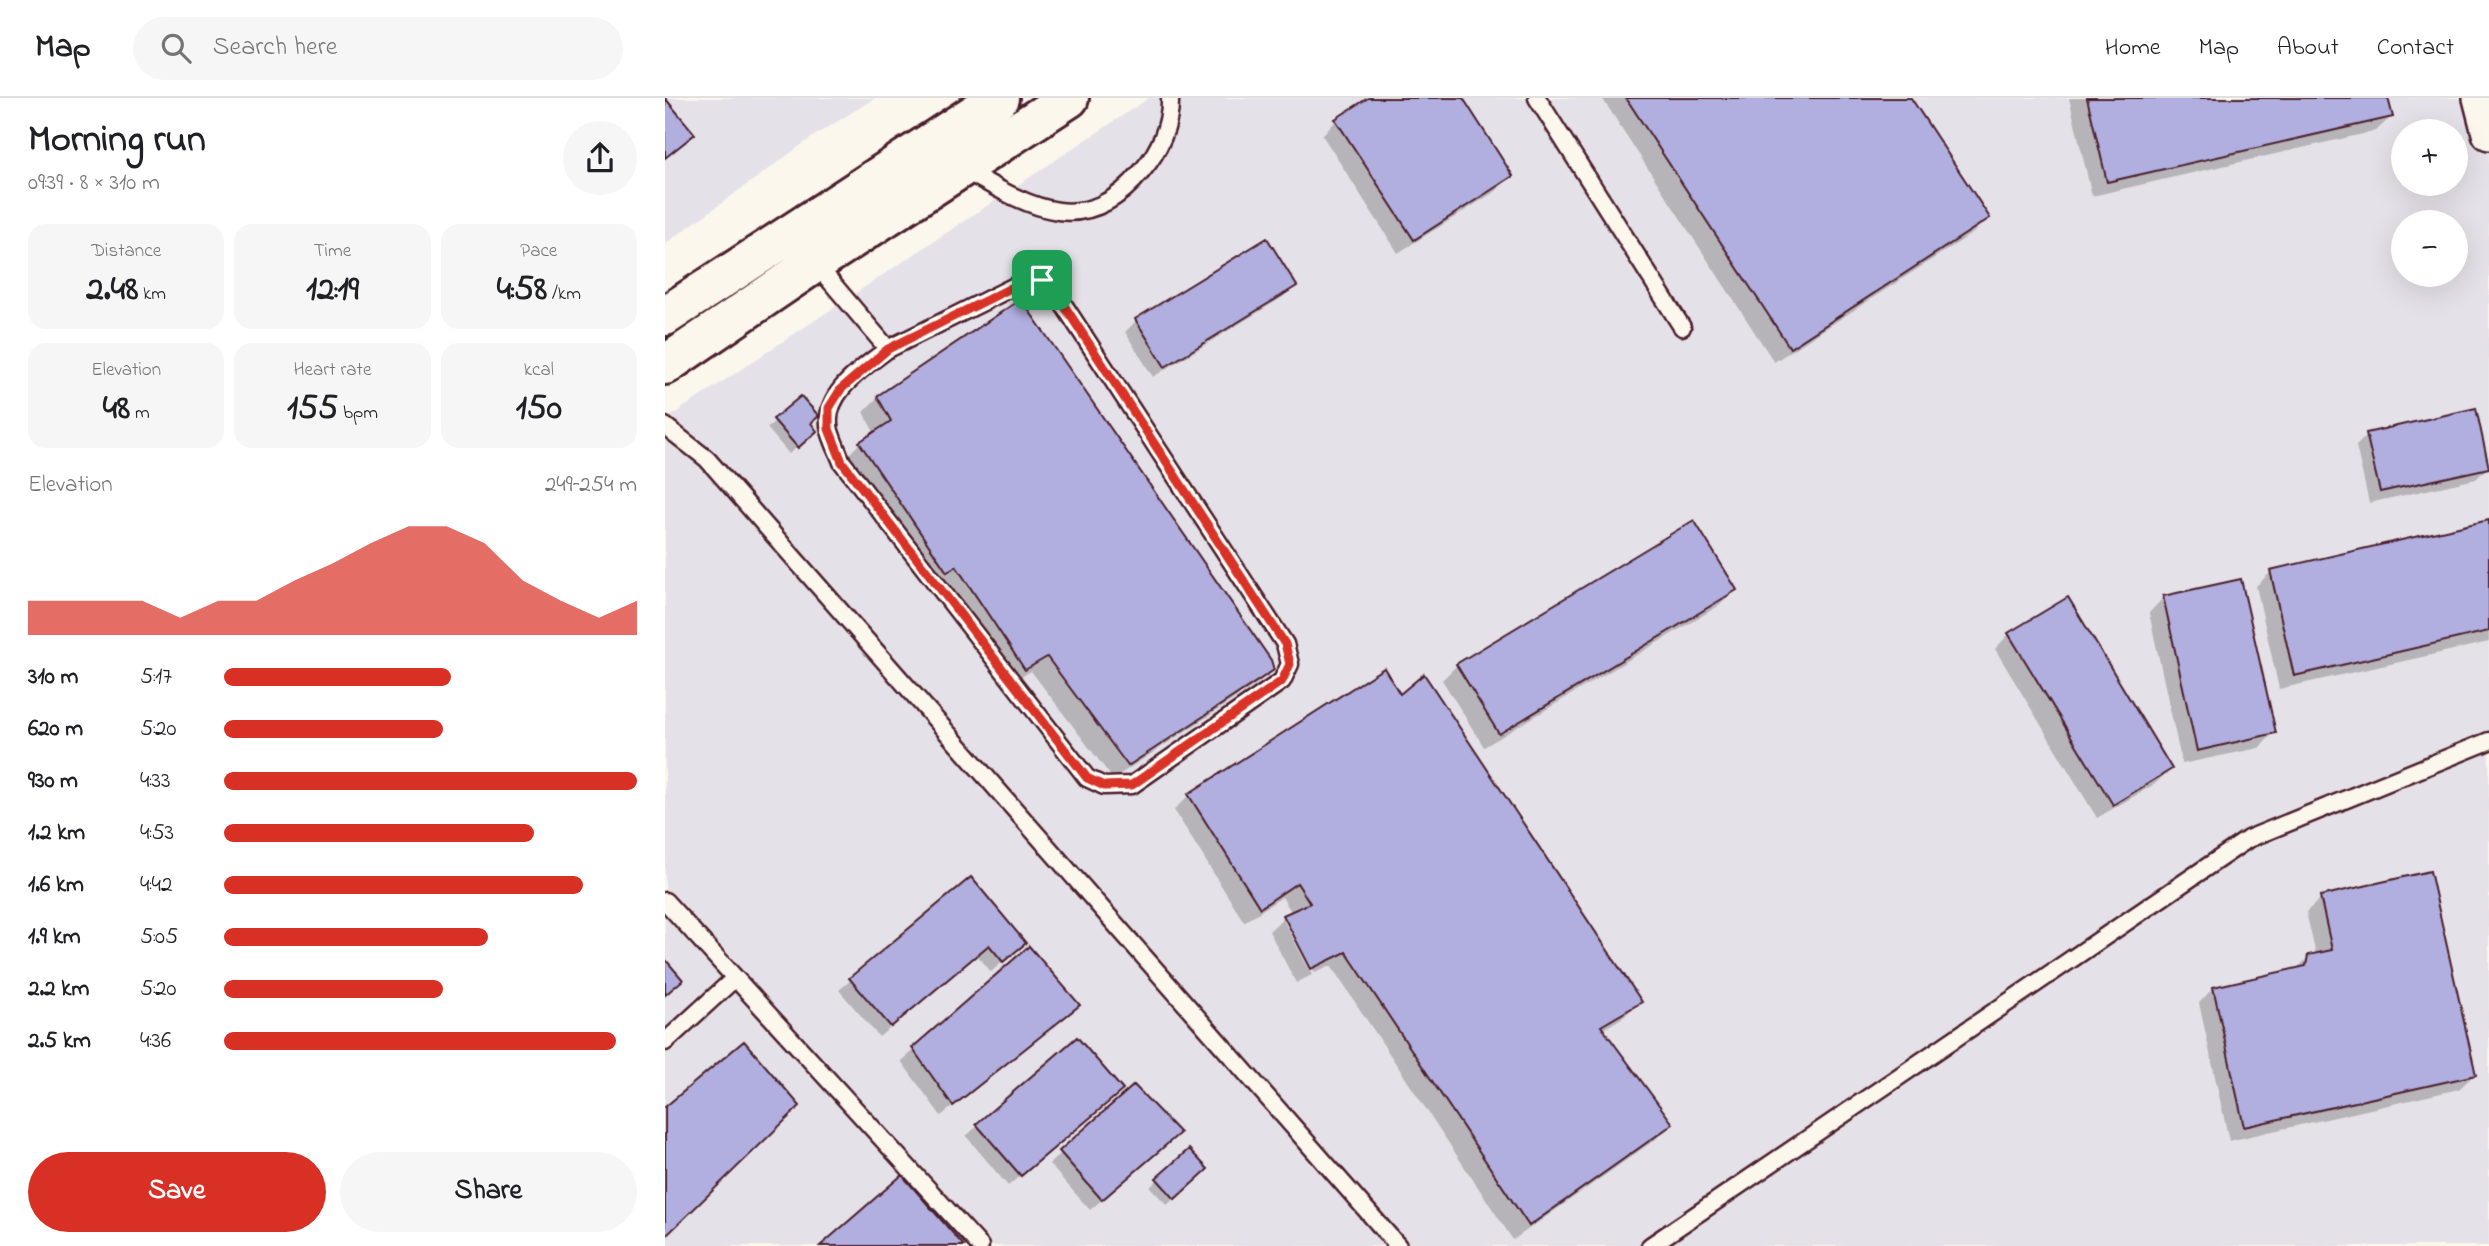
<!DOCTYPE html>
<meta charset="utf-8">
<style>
body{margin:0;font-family:"Indie Flower",sans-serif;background:#f6f6f6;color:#202124;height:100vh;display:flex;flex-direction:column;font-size:26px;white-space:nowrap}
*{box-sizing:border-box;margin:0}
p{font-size:23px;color:#757577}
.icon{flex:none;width:38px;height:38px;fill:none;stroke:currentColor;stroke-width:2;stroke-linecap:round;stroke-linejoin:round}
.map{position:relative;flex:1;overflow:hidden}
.panel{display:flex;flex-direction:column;background:#fff;width:665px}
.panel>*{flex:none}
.controls{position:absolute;left:1726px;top:21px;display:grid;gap:14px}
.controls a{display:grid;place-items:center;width:77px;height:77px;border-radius:50%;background:#fff;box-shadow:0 7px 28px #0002;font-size:35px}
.pin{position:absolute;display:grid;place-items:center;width:60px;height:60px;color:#fff;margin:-30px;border-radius:14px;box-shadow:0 4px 10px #0006}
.round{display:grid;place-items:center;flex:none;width:74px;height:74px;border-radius:37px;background:#f6f6f6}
.overview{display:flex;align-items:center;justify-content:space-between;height:119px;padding:0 28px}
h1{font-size:38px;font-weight:800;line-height:52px}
.figures{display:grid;grid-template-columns:repeat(3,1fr);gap:10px;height:119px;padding:7px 28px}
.figures div{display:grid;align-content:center;border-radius:18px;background:#f6f6f6;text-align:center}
.figures b{font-size:35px;font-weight:800}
.figures small{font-size:19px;font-weight:400}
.figures p{font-size:19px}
.chart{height:196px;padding:14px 28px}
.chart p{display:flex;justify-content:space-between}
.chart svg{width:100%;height:126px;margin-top:7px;fill:#d93025;opacity:.7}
.cta{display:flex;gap:14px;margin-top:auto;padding:14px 28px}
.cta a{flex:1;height:80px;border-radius:42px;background:#d93025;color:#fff;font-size:28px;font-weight:800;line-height:80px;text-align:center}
.cta a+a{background:#f6f6f6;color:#202124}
ul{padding:0 28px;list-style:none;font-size:23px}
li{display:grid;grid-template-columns:112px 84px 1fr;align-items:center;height:52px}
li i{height:18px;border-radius:9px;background:#d93025}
header{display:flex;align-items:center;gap:42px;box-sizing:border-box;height:98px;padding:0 35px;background:#fff;border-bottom:2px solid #e0e0e0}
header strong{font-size:33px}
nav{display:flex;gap:38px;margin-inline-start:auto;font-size:24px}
.search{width:490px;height:63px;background:#f6f6f6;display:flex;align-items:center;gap:18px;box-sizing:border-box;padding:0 24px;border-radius:38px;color:#757577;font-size:26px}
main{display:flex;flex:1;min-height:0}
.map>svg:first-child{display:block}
.built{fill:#e5e1e8;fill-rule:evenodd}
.shadow{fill:#0003}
.building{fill:#b1afe0;stroke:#4a1f2b;stroke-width:2}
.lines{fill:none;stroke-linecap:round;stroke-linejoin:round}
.service-casing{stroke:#4a1f2b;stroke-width:21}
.minor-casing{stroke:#4a1f2b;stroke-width:38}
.secondary-casing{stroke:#4a1f2b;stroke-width:44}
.service{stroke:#fbf7ec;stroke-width:16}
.minor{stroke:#fbf7ec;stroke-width:33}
.secondary{stroke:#fbf7ec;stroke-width:38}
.route-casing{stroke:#fff;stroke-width:14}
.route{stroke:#d93025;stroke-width:9}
</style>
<header>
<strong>Map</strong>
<div class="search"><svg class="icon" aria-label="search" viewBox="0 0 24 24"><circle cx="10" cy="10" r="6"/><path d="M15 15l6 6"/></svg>Search here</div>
<nav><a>Home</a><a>Map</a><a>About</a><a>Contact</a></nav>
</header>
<main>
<section class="panel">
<div class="overview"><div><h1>Morning run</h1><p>09:39 · 8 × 310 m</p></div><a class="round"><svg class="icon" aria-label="share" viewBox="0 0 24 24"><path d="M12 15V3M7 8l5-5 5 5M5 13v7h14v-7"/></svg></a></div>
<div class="figures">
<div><p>Distance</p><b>2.48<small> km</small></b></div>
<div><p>Time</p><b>12:19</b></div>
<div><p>Pace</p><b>4:58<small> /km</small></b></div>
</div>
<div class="figures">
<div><p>Elevation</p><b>48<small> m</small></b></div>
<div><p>Heart rate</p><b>155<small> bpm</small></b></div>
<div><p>kcal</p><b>150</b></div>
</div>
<div class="chart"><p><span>Elevation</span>249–254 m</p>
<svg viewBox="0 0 160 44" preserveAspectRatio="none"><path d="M0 44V32L10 32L20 32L30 32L40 38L50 32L60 32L70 25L80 19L90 12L100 6L110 6L120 12L130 25L140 32L150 38L160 32V44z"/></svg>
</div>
<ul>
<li><b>310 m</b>5:17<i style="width:55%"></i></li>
<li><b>620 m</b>5:20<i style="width:53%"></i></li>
<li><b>930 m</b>4:33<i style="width:100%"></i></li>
<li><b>1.2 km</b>4:53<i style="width:75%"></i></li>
<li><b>1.6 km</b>4:42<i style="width:87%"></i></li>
<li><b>1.9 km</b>5:05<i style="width:64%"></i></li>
<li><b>2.2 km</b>5:20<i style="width:53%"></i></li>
<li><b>2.5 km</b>4:36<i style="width:95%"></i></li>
</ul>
<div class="cta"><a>Save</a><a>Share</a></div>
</section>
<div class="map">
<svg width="1824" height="1148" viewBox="0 0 1824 1148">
<rect width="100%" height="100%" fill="#fbf7ec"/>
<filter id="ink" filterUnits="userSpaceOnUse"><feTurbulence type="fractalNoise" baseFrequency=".0143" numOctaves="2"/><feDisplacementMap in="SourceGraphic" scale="14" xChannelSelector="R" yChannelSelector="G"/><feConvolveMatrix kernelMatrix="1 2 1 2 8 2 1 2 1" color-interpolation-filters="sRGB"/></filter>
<g filter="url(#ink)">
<path class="built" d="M0,0H210L149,38L0,146Z
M484,0H1824V1148H0V322ZM1738,33H1790V86H1738ZM1738,124H1790V177H1738Z"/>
<path class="shadow" d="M706,0H795L846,78L831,93L733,155L657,37L672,22Z
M937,0H1244L1323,120L1308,135L1109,264Z
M1404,0H1721L1726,19L1711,33L1427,98Z
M629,187L618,199L488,279L460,234L471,223Z
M213,299L607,571L592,586L448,681L366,573L345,585L180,360L195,345L210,336L198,314Z
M136,300L144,326L143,340L124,356L102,330Z
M1702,337L1823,369L1811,381L1704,405L1691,348Z
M1824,424V544L1614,591L1591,488L1606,474Z
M1069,492L1055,507L819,649L777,582L792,567Z
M1498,500L1609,635L1594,650L1517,666L1484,515Z
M1344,536L1505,671L1490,686L1432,720L1330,551Z
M735,598L974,903L960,918L937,932L1005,1026L991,1041L848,1142L666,868L650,875L623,823H619L647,877L631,885L604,833L619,819L627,815L617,799L579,824L509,712L524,697Z
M306,782L359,845L326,874L312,857L214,939L174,892Z
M1656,800L1809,977L1794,991L1564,1043L1534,905L1548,890L1630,872L1644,859L1651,857L1641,814Z
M364,851L412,907L276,1018L236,963Z
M412,942L444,1003L343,1088L301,1038Z
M469,990L501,1047L425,1112L384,1066Z
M524,1053L534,1078L502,1107L485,1089Z"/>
<path class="building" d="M0,0L30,36L0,60Z
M703,0H798L848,78L749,142L670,21Z
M961,0H1246L1325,120L1125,250Z
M1422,0H1723L1728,19L1442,84Z
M602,140L632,188L500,269L470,221Z
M356,201L606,562L609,572L463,668L382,559L360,572L291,468L282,474L194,344L226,323L212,298Z
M136,298L154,318L146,325L152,333L133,350L108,321Z
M1811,310L1824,370L1715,394L1701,335Z
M1029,422L1072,492L834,636L791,566Z
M1824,422V533L1629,578L1605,472Z
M1576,481L1611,635L1532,653L1498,498Z
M1403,499L1507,671L1448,707L1343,535Z
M719,570L735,596L759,576L977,904L936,928L1008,1026L864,1128L681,854L646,871L618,817L645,805L632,785L595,810L523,696Z
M1765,773L1811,977L1579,1029L1548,889L1641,868L1643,857L1667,852L1655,798Z
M306,779L361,845L338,864L324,847L226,929L184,880Z
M364,848L415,907L288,1008L247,950Z
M0,861L18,882L0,897Z
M412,939L458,992L356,1078L311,1026Z
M79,943L135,1008L0,1139V1009Z
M469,987L515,1035L437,1102L394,1053Z
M524,1051L543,1071L510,1101L491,1080Z
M237,1077L299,1148H155Z"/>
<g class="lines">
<defs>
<path id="service" d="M872,0L1017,229
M298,71C363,108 419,144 477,73C494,53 506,27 505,0
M150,165L223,251C198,270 156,296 165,333C168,343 173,354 177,364L422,680L439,688L467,687L617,583L625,566L620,546L387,189L377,182L366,180L223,251
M0,328L42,361L733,1148
M0,803L315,1148
M0,944L70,880
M985,1148L1583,741L1824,643"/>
<path id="minor" d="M1815,0L1824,35"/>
<path id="secondary" d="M0,218L334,0
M0,267L150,165L404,0"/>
</defs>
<use href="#service" class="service-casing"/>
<use href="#minor" class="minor-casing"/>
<use href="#secondary" class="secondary-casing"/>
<use href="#service" class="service"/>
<use href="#minor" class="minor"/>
<use href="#secondary" class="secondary"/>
</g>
</g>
<g class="lines" filter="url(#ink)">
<defs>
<path id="route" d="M366,180L377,182L387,189L620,546L625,566L617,583L467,687L439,688L422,680L177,364L164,331V310L176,291L223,251Z"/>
</defs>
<use href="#route" class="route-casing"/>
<use href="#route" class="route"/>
</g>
</svg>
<div class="controls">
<a>+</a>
<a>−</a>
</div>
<div class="pin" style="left:377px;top:182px;background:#1e9e55"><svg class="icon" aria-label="arrive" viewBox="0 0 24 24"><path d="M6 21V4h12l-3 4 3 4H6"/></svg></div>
</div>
</main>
